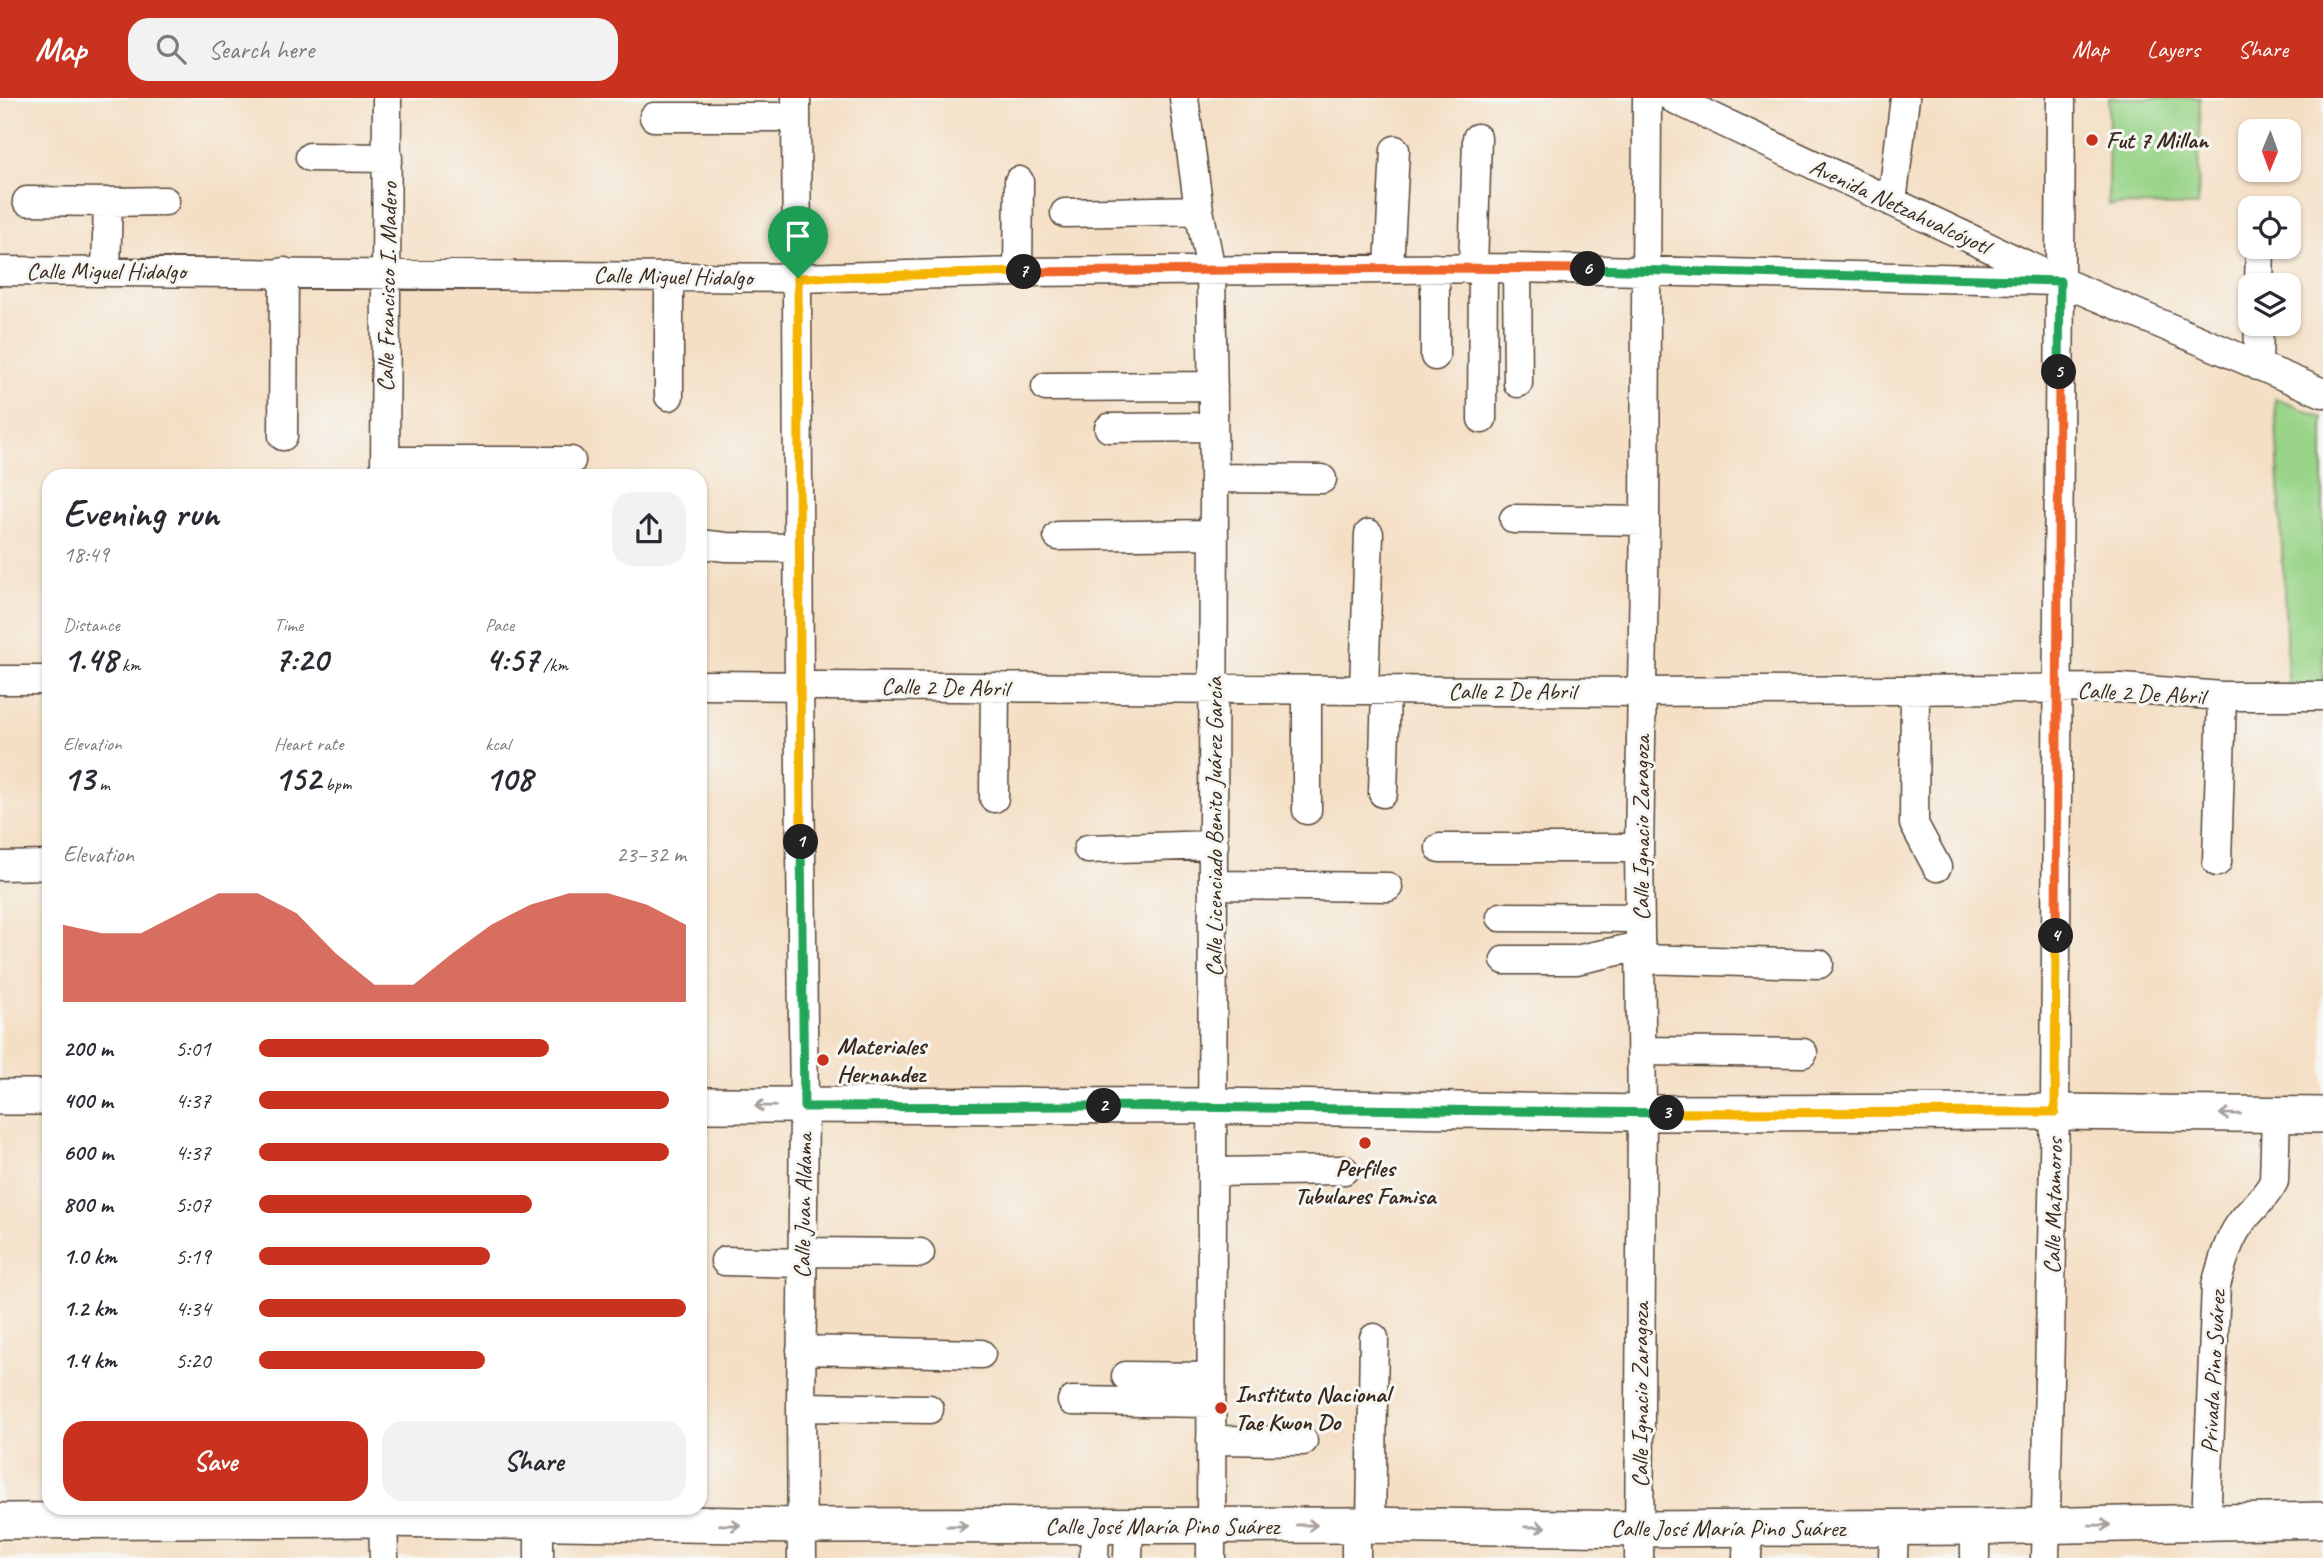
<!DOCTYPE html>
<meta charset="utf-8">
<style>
body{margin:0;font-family:Caveat,sans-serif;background:#f2f2f3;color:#2b2b33;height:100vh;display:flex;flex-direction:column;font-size:26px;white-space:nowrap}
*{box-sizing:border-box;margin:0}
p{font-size:23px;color:#7c7c81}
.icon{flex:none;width:38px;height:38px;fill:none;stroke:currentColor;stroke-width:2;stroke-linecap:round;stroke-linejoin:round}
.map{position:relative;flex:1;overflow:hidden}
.panel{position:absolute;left:42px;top:371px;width:665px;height:1046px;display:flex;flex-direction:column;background:#fff;border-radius:21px;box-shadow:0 2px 5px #0004}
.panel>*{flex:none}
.needle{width:46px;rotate:181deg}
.buttons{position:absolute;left:2238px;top:21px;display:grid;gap:14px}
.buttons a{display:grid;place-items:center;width:63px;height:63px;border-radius:14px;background:#fff;box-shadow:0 2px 5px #0004;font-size:35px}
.pin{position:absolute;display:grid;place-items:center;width:60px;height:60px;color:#fff;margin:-72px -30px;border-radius:50% 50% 50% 0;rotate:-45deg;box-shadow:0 0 7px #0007}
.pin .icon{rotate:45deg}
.km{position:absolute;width:35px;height:35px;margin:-18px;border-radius:50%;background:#222;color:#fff;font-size:19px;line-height:35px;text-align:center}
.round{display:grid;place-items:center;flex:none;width:74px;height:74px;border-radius:21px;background:#f2f2f3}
.summary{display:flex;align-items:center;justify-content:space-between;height:119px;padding:0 21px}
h1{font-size:38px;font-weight:600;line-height:52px}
.stats{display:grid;grid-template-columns:repeat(3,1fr);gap:10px;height:119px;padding:7px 21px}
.stats div{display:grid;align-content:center}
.stats b{font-size:35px;font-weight:600}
.stats small{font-size:19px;font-weight:400}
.stats p{font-size:19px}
.chart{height:196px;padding:14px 21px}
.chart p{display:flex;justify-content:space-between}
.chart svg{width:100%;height:126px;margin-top:7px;fill:#c8321e;opacity:.7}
.button{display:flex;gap:14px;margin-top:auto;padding:14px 21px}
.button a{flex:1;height:80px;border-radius:21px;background:#c8321e;color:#fff;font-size:28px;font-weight:600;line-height:80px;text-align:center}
.button a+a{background:#f2f2f3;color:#2b2b33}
ul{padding:0 21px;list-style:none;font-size:23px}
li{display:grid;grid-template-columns:112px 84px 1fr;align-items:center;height:52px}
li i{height:18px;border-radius:9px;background:#c8321e}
header{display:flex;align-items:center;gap:42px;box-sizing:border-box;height:98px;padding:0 35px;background:#c8321e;color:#fff}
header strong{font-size:33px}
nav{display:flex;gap:38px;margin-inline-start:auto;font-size:24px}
.search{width:490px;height:63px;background:#f2f2f3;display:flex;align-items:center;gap:18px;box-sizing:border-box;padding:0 24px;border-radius:21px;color:#7c7c81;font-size:26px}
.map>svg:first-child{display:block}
.green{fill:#99d488;stroke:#6a7f53;stroke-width:2}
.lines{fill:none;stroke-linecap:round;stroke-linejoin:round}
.minor-casing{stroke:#574537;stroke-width:31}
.major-casing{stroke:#574537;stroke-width:38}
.minor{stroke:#fff;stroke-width:28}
.major{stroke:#fff;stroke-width:35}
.oneway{stroke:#a79f9a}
.split-1-casing{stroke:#fff;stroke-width:14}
.split-2-casing{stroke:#fff;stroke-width:14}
.split-3-casing{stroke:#fff;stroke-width:14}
.split-4-casing{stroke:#fff;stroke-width:14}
.split-5-casing{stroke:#fff;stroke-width:14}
.split-6-casing{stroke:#fff;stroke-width:14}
.split-7-casing{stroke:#fff;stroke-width:14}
.split-8-casing{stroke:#fff;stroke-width:14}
.split-1{stroke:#f5b400;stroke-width:9}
.split-2{stroke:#22a559;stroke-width:9}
.split-3{stroke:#22a559;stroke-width:9}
.split-4{stroke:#f5b400;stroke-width:9}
.split-5{stroke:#f0652b;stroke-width:9}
.split-6{stroke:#22a559;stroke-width:9}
.split-7{stroke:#f0652b;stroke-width:9}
.split-8{stroke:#f5b400;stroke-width:9}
.poi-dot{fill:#c8321e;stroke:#f6f6f2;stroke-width:2.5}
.labels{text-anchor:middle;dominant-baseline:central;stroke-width:6;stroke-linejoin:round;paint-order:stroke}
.poi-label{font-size:24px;font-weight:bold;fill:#3b2a1e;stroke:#f6f6f2;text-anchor:start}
.street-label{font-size:24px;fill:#3b2a1e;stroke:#f6f6f2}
</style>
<header>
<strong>Map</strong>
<div class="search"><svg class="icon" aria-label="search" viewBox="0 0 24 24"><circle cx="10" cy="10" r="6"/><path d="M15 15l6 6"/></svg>Search here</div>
<nav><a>Map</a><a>Layers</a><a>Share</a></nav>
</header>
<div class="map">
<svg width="2323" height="1460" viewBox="0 0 2323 1460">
<rect width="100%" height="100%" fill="#f6f6f2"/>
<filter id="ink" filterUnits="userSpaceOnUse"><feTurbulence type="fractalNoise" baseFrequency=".0143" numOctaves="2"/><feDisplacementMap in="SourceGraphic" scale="14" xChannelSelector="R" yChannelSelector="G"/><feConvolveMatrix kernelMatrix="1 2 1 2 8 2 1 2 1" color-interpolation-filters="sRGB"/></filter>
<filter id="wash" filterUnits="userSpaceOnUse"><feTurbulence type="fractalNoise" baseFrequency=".00686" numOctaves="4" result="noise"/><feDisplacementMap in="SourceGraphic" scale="28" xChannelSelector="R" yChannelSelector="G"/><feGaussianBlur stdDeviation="1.57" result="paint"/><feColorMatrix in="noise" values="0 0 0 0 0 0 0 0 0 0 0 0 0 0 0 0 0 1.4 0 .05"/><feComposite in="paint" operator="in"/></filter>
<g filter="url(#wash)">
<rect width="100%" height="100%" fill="#f4dfc4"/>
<path class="green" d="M2109,0H2200L2198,108L2108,107Z
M2275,300L2323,320V598H2289Z"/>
</g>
<g filter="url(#ink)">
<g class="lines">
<defs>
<path id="minor" d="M796,0L799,587L804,1009L801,1309L802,1460
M1184,0L1199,112L1211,172L1214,380L1211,1460
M1672,0L2060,183L2323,295
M654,19H796
M310,59L388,60
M27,103L108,104L106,173
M108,104L165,103
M1892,104L1905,0
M1065,115L1199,112
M1389,170L1395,52
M1435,170V258
M1473,170L1477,40
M1517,170L1518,285
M0,173L798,180L1018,174L1517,170L2060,183
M1018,174L1019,83
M2259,187L2260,149
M2258,268L2259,226
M1046,289L1213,288
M669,298V178
M1482,321L1483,170
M1109,330L1213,329
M283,338L284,174
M385,363H571
M385,378L387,0
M1214,380L1322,381
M1514,421L1645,423
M1058,438L1214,436
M700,446L726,449L799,450
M0,582H49
M700,587L1643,594L2122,590L2222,598H2323
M1307,592V712
M1364,592L1369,436
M1915,593L1914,726L1937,769
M1383,695L1386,592
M994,700L995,589
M1440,750H1639
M1088,751L1214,747
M2217,764L2222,598
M0,768L49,767
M1214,787L1388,789
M1501,819L1640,820
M1641,861L1819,866
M1505,862H1576L1641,848
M1642,953L1803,955
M1212,1074L1344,1072
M803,1154L920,1155
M725,1163L803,1165
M801,1252L981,1256
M1126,1278L1211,1279
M1072,1303L1211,1305
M801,1309L929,1311
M1211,1342L1303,1343
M383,1410L384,1460
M2206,1425L2216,1187C2222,1167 2227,1144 2240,1126C2251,1111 2266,1100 2274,1083L2276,1017
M1371,1427L1374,1240
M539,1460V1424
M1094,1460L1095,1428
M1128,1460L1129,1427
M1356,1460V1427
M1639,1460L1642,1015L1639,750L1645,423L1647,0
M1747,1460L1748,1429
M1893,1460L1894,1430
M1975,1460V1429
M2045,1460L2055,1014L2061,0"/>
<path id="major" d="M0,999H49
M700,1007L1213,1008L1642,1015L2055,1014L2323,1017
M0,1423L383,1421L803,1428L1356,1427L1640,1431L1975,1429L2323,1422"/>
</defs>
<use href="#minor" class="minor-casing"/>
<use href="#major" class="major-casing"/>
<use href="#minor" class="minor"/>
<use href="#major" class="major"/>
</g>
<defs><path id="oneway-shaft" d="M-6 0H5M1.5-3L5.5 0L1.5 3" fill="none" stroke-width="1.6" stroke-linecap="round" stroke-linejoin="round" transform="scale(1.75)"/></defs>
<g class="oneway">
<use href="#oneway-shaft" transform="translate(765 1008) rotate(-179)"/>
<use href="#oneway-shaft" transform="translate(2230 1016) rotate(-179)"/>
<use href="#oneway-shaft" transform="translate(730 1427) rotate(1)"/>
<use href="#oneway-shaft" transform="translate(1307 1427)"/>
<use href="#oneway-shaft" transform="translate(2100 1427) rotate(-1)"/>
<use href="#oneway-shaft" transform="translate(957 1428)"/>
<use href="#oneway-shaft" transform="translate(1535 1429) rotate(1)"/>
</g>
</g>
<g class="lines" filter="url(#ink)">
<defs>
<path id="split-1" d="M798,180L801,744"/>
<path id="split-2" d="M801,744L804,1009L1104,1008"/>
<path id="split-3" d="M1104,1008L1667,1015"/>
<path id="split-4" d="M1667,1015L2055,1014L2056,838"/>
<path id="split-5" d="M2056,838L2059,274"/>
<path id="split-6" d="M1588,171L2060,183L2059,274"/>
<path id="split-7" d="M1024,174L1435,170L1588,171"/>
<path id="split-8" d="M798,180L1024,174"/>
</defs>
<use href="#split-1" class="split-1-casing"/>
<use href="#split-2" class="split-2-casing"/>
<use href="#split-3" class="split-3-casing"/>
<use href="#split-4" class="split-4-casing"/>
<use href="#split-5" class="split-5-casing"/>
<use href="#split-6" class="split-6-casing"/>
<use href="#split-7" class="split-7-casing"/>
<use href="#split-8" class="split-8-casing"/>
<use href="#split-1" class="split-1"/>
<use href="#split-2" class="split-2"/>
<use href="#split-3" class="split-3"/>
<use href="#split-4" class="split-4"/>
<use href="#split-5" class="split-5"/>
<use href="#split-6" class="split-6"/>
<use href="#split-7" class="split-7"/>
<use href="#split-8" class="split-8"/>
</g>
<g class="poi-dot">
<circle cx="2092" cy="42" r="7"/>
<circle cx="823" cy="962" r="7"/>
<circle cx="1365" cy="1045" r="7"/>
<circle cx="1221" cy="1310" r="7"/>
</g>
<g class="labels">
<g class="poi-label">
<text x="2106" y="42">Fut 7 Millan</text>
<text x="837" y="948">Materiales<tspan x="837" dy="28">Hernandez</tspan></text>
<text x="1365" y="1070" text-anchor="middle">Perfiles<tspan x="1365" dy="28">Tubulares Famisa</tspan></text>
<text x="1235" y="1296">Instituto Nacional<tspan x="1235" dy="28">Tae Kwon Do</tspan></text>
</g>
<g class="street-label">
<text transform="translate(1900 108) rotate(25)">Avenida Netzahualcóyotl</text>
<text x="106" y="173">Calle Miguel Hidalgo</text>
<text transform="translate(673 178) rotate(1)">Calle Miguel Hidalgo</text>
<text transform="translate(387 189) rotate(-89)">Calle Francisco I. Madero</text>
<text transform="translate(945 589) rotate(1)">Calle 2 De Abril</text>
<text x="1512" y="593">Calle 2 De Abril</text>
<text transform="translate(2141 595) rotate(3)">Calle 2 De Abril</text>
<text transform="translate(1214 729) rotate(-90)">Calle Licenciado Benito Juárez García</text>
<text transform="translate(1641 730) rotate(-90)">Calle Ignacio Zaragoza</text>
<text transform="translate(803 1108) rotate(-89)">Calle Juan Aldama</text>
<text transform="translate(2053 1108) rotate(-89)">Calle Matamoros</text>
<text transform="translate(2213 1274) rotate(-87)">Privada Pino Suárez</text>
<text transform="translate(1640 1297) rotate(-90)">Calle Ignacio Zaragoza</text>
<text x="1162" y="1428">Calle José María Pino Suárez</text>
<text x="1728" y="1430">Calle José María Pino Suárez</text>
</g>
</g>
</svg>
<div class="buttons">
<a><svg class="needle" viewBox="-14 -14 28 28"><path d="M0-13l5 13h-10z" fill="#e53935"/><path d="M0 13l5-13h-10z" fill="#7c7c81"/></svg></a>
<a><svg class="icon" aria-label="locate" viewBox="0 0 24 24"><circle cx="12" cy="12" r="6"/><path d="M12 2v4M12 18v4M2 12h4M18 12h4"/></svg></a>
<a><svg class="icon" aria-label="layers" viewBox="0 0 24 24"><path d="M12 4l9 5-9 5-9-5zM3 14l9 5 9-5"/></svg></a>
</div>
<div class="pin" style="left:798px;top:180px;background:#1e9e55"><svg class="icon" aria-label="arrive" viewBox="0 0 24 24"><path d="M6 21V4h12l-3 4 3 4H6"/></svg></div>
<b class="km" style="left:801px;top:744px">1</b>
<b class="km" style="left:1104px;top:1008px">2</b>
<b class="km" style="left:1667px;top:1015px">3</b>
<b class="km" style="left:2056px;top:838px">4</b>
<b class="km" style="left:2059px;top:274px">5</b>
<b class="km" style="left:1588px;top:171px">6</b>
<b class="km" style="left:1024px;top:174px">7</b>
<section class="panel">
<div class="summary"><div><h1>Evening run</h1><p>18:49</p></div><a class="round"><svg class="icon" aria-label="share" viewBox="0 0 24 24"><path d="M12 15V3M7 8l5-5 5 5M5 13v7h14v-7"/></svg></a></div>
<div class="stats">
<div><p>Distance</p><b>1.48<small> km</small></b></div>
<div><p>Time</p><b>7:20</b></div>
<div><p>Pace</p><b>4:57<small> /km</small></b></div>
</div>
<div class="stats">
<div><p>Elevation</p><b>13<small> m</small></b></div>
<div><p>Heart rate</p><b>152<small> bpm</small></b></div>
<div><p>kcal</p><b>108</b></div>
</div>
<div class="chart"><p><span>Elevation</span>23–32 m</p>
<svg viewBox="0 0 160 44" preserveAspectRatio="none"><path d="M0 44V17L10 20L20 20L30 13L40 6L50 6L60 13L70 27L80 38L90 38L100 27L110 17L120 10L130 6L140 6L150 10L160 17V44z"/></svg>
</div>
<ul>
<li><b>200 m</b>5:01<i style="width:68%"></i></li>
<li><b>400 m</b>4:37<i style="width:96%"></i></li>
<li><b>600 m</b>4:37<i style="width:96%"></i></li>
<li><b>800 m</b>5:07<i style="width:64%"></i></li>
<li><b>1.0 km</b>5:19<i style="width:54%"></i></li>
<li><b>1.2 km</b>4:34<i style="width:100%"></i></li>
<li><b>1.4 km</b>5:20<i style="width:53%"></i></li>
</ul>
<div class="button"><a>Save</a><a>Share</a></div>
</section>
</div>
